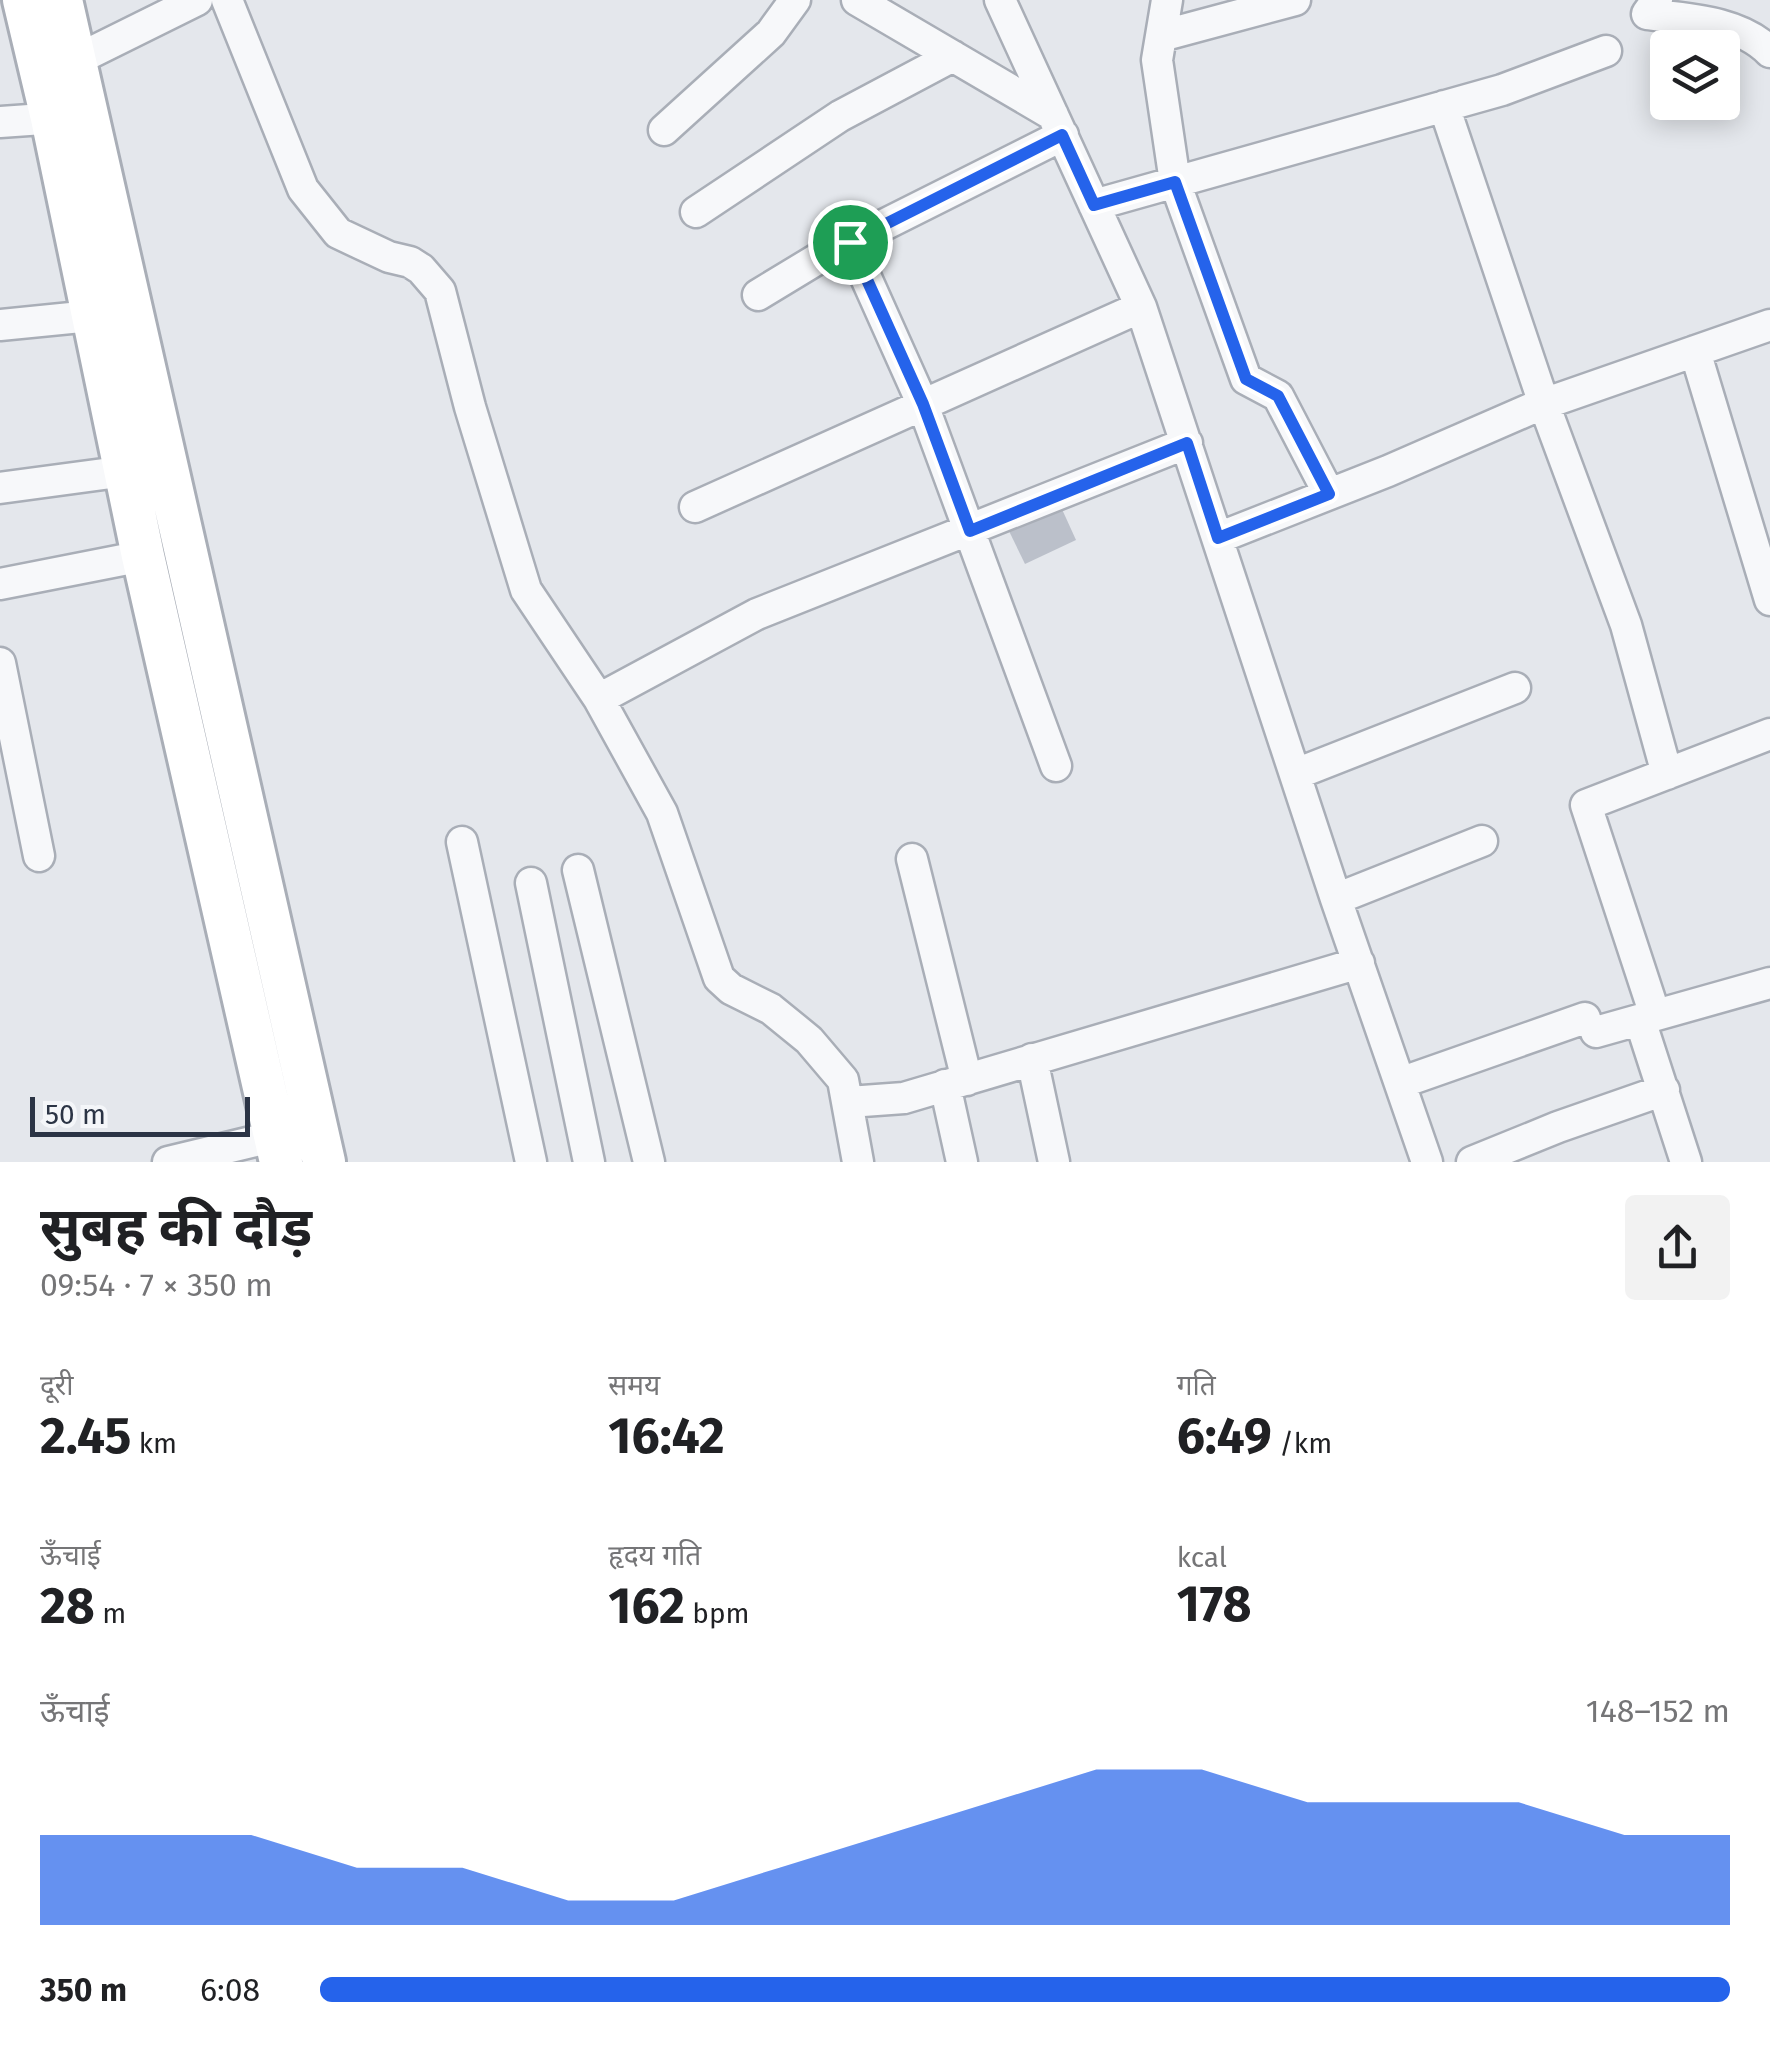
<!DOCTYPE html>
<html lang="hi">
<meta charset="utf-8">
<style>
body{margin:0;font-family:"Fira Sans","Noto Sans Devanagari",sans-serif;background:#f2f2f2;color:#202124;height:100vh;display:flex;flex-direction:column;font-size:38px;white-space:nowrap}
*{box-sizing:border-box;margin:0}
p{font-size:32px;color:#757577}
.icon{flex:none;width:55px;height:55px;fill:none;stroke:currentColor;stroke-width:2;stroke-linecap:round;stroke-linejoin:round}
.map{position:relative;height:1162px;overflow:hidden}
.side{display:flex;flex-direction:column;background:#fff;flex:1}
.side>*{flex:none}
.controls{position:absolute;left:1650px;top:30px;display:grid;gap:20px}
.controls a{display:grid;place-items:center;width:90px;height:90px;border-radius:10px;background:#fff;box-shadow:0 5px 25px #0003;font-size:50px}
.scale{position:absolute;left:30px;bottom:25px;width:220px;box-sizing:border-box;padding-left:10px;border:5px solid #2b3445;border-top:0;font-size:28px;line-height:35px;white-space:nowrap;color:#2b3445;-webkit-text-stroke:8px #f4f6f9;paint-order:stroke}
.pin{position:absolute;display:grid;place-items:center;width:85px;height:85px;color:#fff;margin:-42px;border:5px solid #fff;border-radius:50%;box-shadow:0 2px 10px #0007}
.round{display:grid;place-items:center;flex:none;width:105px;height:105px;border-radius:10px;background:#f2f2f2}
.overview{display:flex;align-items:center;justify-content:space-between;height:170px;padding:0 40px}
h1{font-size:55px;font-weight:700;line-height:75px}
.metrics{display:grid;grid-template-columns:repeat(3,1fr);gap:15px;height:170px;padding:10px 40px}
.metrics div{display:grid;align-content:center}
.metrics b{font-size:50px;font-weight:700}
.metrics small{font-size:28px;font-weight:400}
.metrics p{font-size:28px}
.chart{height:280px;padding:20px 40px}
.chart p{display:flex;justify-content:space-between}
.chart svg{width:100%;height:180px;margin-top:10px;fill:#2563eb;opacity:.7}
ul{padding:0 40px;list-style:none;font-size:32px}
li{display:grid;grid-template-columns:160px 120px 1fr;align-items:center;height:75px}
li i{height:25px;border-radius:12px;background:#2563eb}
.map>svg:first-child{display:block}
.building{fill:#bbc0ca}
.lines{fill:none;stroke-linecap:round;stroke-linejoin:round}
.street-casing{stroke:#a9aeb7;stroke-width:35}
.secondary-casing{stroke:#a9aeb7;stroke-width:48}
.street{stroke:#f7f8fa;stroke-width:30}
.secondary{stroke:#fff;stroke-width:42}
.route-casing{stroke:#fff;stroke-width:20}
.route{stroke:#2563eb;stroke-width:12}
</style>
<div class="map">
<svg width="1770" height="1162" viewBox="0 0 1770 1162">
<rect width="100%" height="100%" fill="#e4e7ec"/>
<path class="building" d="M1061,507L1076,540L1025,564L1009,531Z"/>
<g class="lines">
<defs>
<path id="street" d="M227,0L303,189L338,233L389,257L410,262L421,269L440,291L470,407L526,590L599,699L662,813L719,978L731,989L771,1009L809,1040L843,1080L858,1162
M857,0L1053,115
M1000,0L1141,307L1336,899L1427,1162
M1167,0L1157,60L1175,182L1246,379L1278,396L1329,494
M1657,0L1647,14C1688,19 1740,21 1770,52
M1161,36L1295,0
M60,65L76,60L197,0
M1444,106L1544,404L1626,625L1667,774
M0,122L72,117
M664,130L771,33L795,0
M1094,205L1502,90L1606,51
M696,212L840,116L953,56
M850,242L923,405L1056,766
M758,295L824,255L1063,135
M0,325L91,316
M1695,351L1770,600
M0,488L126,471
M695,507L1141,307
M1218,538L1388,471L1535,407L1770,325
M0,584L143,556
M0,663L39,856
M599,699L757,614L1187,443
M1296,774L1515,688
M462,842L531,1162
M912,859L967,1080
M578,870L649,1162
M531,883L589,1162
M1336,899L1482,841
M1655,1015L1586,805L1770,734
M1640,1020L1686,1162
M1596,1032L1770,983
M1032,1059L1054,1162
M1400,1083L1585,1018
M945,1085L962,1162
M849,1102L904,1098L1359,963
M168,1162L276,1136
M1472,1162L1558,1127L1664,1090"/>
<path id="secondary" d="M24,0L52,118L143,556L281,1162
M61,0L324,1162"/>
</defs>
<use href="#street" class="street-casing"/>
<use href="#secondary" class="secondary-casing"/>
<use href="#street" class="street"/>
<use href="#secondary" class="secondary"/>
</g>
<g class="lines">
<defs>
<path id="route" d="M1062,135L1094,205L1175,182L1246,379L1278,396L1329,494L1218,538L1187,443L970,531L923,404L850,242Z"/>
</defs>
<use href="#route" class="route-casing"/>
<use href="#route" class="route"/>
</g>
</svg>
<div class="controls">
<a><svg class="icon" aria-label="layers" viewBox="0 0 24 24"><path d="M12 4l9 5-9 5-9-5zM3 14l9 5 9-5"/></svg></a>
</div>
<div class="scale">50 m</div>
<div class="pin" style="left:850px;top:242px;background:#1e9e55"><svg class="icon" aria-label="arrive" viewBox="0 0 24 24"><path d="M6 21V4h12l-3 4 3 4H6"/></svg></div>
</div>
<section class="side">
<div class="overview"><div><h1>सुबह की दौड़</h1><p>09:54 · 7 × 350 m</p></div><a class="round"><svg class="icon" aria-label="share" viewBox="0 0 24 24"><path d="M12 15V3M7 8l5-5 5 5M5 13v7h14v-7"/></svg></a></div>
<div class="metrics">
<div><p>दूरी</p><b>2.45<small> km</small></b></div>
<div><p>समय</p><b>16:42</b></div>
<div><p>गति</p><b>6:49<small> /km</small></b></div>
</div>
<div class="metrics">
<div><p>ऊँचाई</p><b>28<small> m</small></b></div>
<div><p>हृदय गति</p><b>162<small> bpm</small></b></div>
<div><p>kcal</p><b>178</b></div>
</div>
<div class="chart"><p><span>ऊँचाई</span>148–152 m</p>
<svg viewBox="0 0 160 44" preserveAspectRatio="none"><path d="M0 44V22L10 22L20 22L30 30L40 30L50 38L60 38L70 30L80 22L90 14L100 6L110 6L120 14L130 14L140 14L150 22L160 22V44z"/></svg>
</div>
<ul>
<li><b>350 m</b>6:08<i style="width:100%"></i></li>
</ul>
</section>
